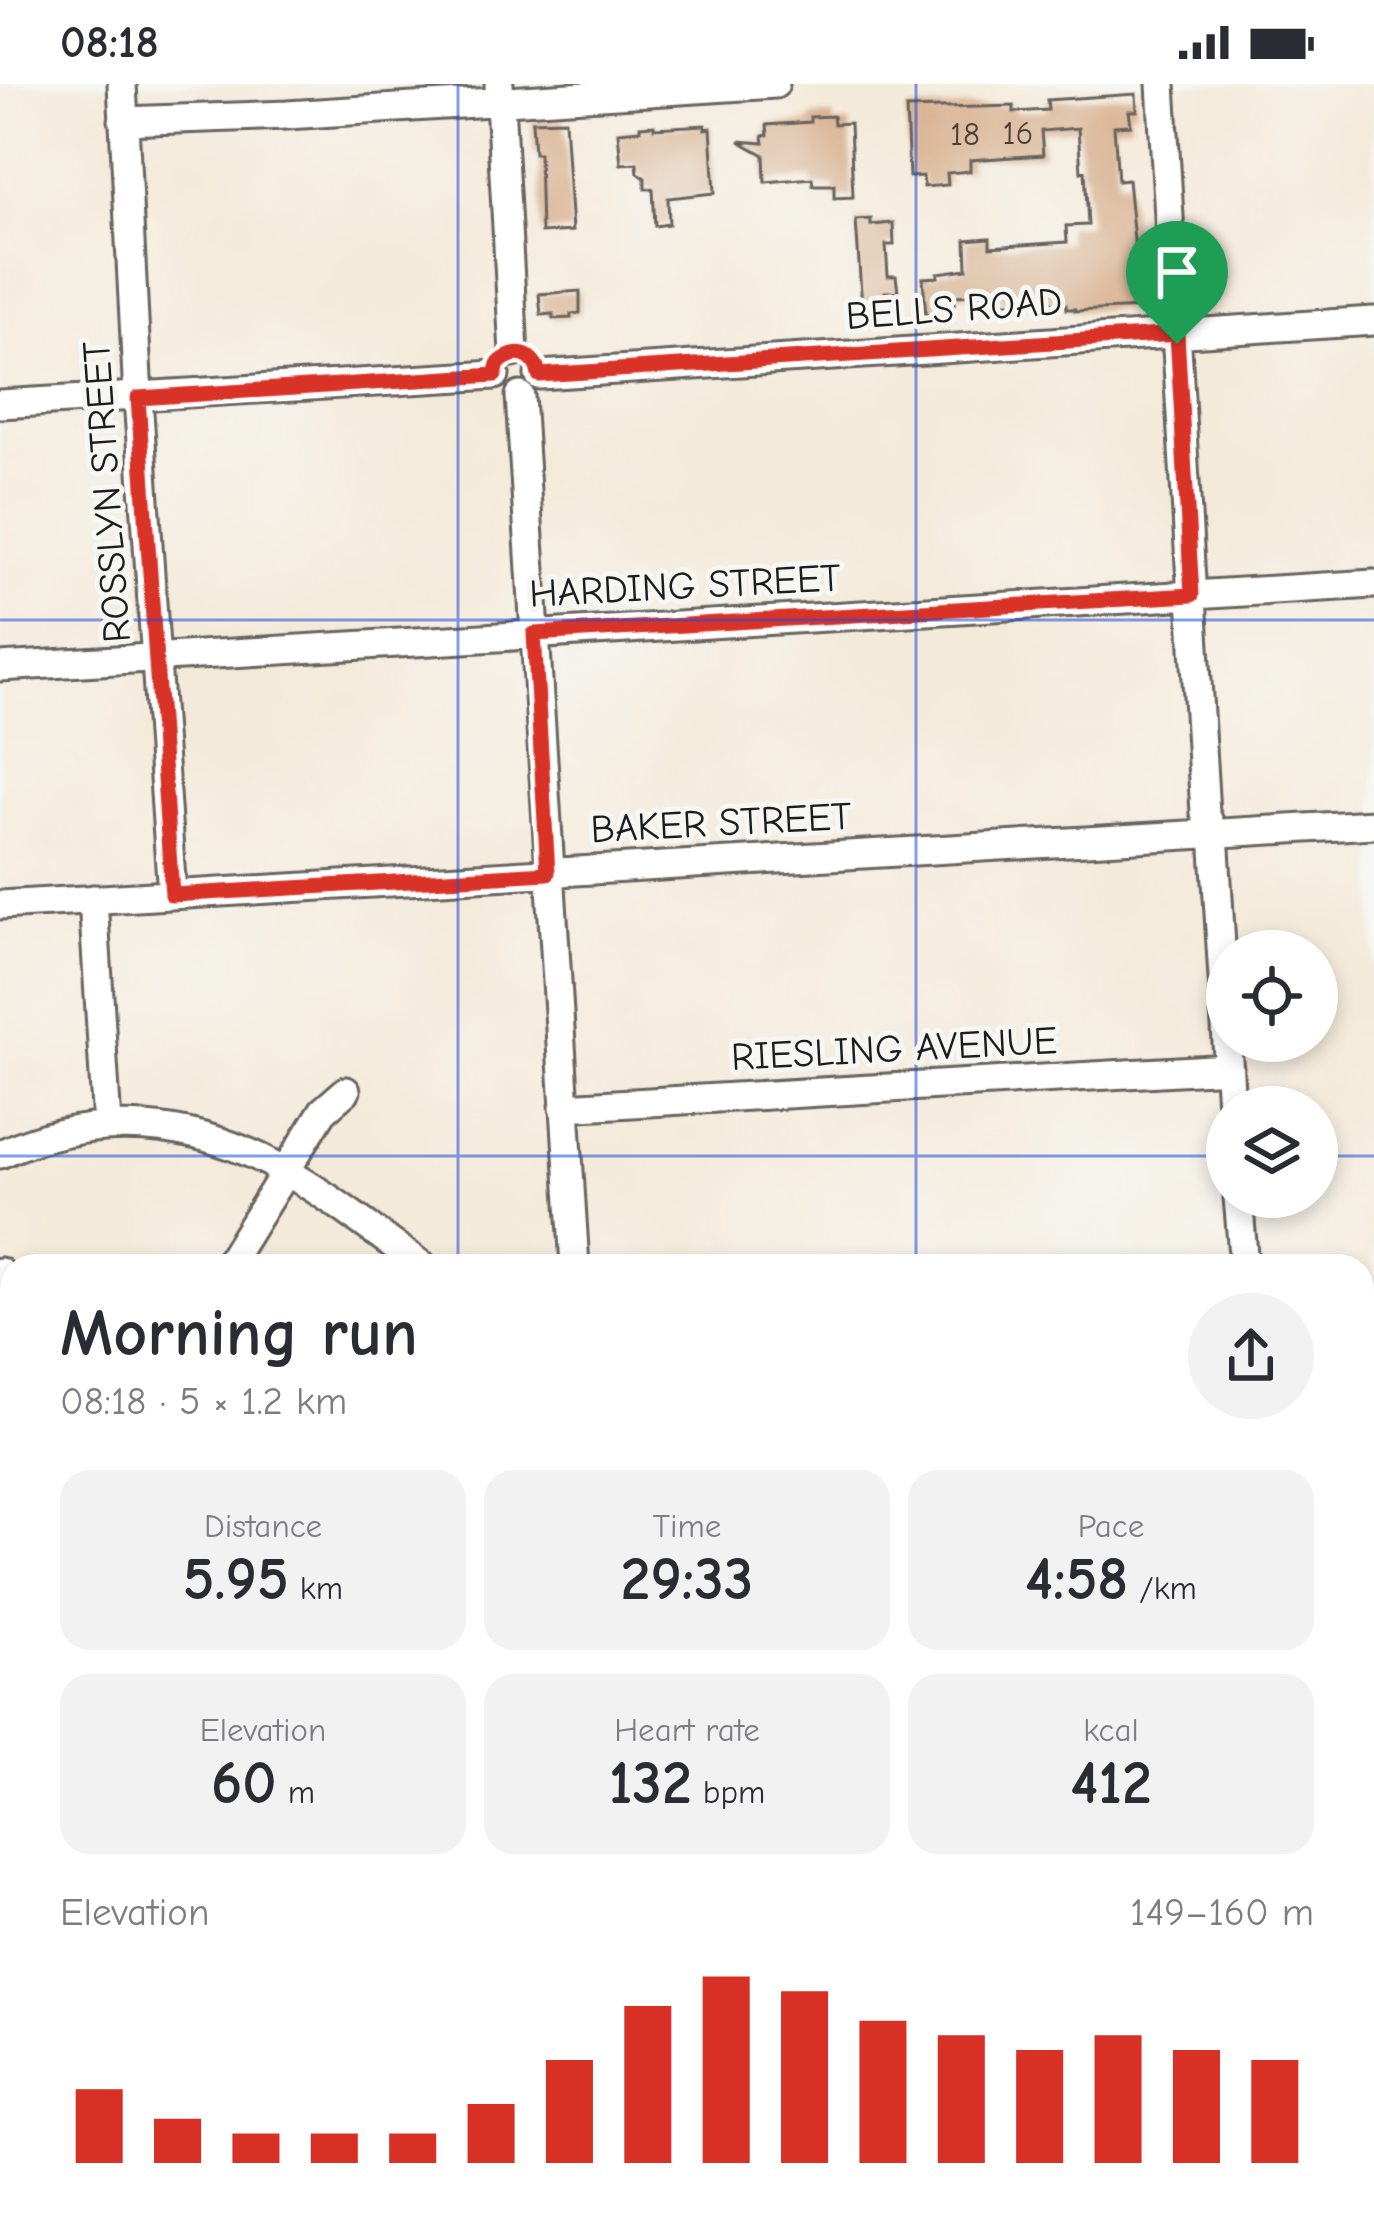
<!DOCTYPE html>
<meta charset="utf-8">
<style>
body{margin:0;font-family:"Comic Neue",sans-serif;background:#f2f2f3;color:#2b2b33;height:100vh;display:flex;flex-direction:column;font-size:45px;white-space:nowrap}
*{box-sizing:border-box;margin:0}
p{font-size:39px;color:#7c7c81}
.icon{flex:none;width:66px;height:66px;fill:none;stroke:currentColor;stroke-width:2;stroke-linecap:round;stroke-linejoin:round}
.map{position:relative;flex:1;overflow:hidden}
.drawer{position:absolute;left:0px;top:1170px;width:1374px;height:975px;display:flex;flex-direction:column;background:#fff;border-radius:36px 36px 0 0;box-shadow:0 6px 18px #0003}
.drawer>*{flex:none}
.tools{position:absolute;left:1206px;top:846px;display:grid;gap:24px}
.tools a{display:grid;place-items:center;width:132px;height:132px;border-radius:50%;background:#fff;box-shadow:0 6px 18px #0003;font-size:60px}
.pin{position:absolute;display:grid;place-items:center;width:102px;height:102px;color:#fff;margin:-123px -51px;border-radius:50% 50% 50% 0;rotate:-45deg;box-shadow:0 0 12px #0007}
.pin .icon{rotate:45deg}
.round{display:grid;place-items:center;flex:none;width:126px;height:126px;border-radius:63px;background:#f2f2f3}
.headline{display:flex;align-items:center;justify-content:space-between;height:204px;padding:0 60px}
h1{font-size:66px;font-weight:600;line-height:90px}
.figures{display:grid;grid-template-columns:repeat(3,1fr);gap:18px;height:204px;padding:12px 60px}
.figures div{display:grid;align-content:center;border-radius:30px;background:#f2f2f3;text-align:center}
.figures b{font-size:60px;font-weight:600}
.figures small{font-size:33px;font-weight:400}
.figures p{font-size:33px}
.chart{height:336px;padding:24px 60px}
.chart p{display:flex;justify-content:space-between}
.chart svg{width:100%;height:216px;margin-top:12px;stroke:#d93025;stroke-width:6}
.status{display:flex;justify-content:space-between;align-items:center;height:84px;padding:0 60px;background:#fff;direction:ltr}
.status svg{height:33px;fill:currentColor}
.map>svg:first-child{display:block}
.green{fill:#a4cd79;stroke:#60744a;stroke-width:3}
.building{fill:#d7ae8b}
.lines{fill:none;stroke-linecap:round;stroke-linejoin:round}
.minor-casing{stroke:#68645e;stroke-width:33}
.major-casing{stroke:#68645e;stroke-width:39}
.minor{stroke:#fff;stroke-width:27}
.major{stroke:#fff;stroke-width:33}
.route-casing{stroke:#fff;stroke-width:24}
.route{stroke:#d93025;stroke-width:15}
.grid{fill:none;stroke:#1d4ed8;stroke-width:3;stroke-opacity:0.55}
.labels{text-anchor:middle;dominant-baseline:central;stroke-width:10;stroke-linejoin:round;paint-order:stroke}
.number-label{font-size:33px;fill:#4b4038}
.street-label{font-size:39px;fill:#1c1c1c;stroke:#f6f6f2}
</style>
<div class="status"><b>08:18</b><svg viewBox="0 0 49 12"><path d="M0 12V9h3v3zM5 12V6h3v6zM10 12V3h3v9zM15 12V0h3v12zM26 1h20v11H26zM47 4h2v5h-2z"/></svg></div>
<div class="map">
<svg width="1374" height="2144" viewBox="0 0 1374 2144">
<rect width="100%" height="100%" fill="#f6f6f2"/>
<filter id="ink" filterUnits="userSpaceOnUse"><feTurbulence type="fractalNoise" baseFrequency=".00833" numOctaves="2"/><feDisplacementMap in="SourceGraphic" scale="24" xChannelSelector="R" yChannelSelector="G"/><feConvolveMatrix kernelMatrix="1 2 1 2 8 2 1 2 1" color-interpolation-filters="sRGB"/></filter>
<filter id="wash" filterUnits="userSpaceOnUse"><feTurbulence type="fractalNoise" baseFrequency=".004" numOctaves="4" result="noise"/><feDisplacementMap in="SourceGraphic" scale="48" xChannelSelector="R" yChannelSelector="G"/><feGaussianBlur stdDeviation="2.7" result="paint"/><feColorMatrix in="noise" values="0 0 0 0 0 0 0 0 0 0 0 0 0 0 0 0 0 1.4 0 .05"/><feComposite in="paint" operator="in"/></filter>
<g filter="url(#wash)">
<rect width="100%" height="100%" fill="#f4eada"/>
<path class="green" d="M572,2133H1091V2144H545L544,2135Z"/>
<g id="blocks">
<path class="building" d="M1136,10L1137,27H1129L1131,41L1114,42L1118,97L1128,96L1138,197H1142L1144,224L1075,227V225H1066V221L1053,222L1052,218L1011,220L1010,218H1001L1000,210L954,212V231L926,232L923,194L938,193V189L967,185L966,156L990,154V163L1067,158L1066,142L1088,141L1085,87L1081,88L1078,44L1041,47L1043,71L970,76V87L947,89L948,101L924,103L923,92L909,93L906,25L1014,22V28L1048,26L1047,16Z
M833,32L834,40L850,39L853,113L834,114V101H813L812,94L765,98L764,71L739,57L764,59L763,52L768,51L767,41L810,38V33Z
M565,36L572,147L541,149L539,69H534L532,37Z
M654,41V44L705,41V45L711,44L715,109L668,114L669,140L655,142L653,105H645V94L638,89L637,79L621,80L618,48L640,46V42Z
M871,135V141L893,139L894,161H886L888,192H896L898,208H885V221L862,223L856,136Z
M580,207V229L571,230V234L553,235V230L541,231L539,210Z"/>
</g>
</g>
<g filter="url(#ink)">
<use href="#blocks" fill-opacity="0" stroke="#68645e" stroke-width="3"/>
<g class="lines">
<defs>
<path id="minor" d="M122,0L138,314L172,811
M499,0L514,269
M1161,0L1205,729L1214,749L1231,1023
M123,37L287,31L775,0
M539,291L1374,237
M520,312L575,1182
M0,320L495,291
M0,583L1374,500
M93,815L107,1041
M0,821L1374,740
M564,1023L1229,984
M0,1070C94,1026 197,1036 285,1087C333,1114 378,1151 423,1182
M1238,1113L1244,1182
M227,1182L323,1027L346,1007
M0,1188L12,1202
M0,1377L12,1367
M1362,1617L1374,1616
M1362,2034L1374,2029
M534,2133V2144
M1100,2133L1101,2144
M1334,2133L1335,2144
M91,2144L93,2133
M292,2144L467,2133"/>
<path id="major" d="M1362,1810L1374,1809
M1362,1847L1374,1846
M0,1894H12
M0,1919L12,1918"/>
</defs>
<use href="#minor" class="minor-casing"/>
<use href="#major" class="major-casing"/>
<use href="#minor" class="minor"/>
<use href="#major" class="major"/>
</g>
</g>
<g class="lines" filter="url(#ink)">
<defs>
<path id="route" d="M1177,250L1192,511L534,550L548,789L172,811L138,314L495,291L498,280C514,264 535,268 539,291Z"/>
</defs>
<use href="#route" class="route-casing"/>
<use href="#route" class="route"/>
</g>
<path class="grid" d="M458,0V1182M916,0V1182M0,536H1374M0,1072H1227M1317,1072H1374M0,1608H12M1362,1608H1374M458,2133V2144M916,2133V2144"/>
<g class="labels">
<g class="number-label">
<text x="1018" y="49">16</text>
<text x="965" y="50">18</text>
</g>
<g class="street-label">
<text transform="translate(954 225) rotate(-4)">BELLS ROAD</text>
<text transform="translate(107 408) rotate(-94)">ROSSLYN STREET</text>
<text transform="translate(685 502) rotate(-3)">HARDING STREET</text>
<text transform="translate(721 739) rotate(-3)">BAKER STREET</text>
<text transform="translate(894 965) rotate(-3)">RIESLING AVENUE</text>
</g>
</g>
</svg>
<div class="tools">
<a><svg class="icon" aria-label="locate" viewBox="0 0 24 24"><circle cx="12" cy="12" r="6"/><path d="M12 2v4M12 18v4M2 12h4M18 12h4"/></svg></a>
<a><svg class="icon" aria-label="layers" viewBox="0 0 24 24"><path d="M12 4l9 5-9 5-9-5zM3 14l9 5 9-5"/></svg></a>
</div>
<div class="pin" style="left:1177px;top:260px;background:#1e9e55"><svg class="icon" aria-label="arrive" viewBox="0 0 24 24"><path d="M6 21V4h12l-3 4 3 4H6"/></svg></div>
<section class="drawer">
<div class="headline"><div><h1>Morning run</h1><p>08:18 · 5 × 1.2 km</p></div><a class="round"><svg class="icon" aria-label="share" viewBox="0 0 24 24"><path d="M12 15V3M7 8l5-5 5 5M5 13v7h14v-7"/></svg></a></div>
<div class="figures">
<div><p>Distance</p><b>5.95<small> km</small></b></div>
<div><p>Time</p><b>29:33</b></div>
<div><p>Pace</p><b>4:58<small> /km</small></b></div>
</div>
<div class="figures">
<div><p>Elevation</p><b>60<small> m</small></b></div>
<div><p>Heart rate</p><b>132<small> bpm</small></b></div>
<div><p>kcal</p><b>412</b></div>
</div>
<div class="chart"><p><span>Elevation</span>149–160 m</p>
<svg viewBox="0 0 160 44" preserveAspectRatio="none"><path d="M5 44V29M15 44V35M25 44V38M35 44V38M45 44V38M55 44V32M65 44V23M75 44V12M85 44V6M95 44V9M105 44V15M115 44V18M125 44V21M135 44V18M145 44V21M155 44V23"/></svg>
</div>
</section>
</div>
